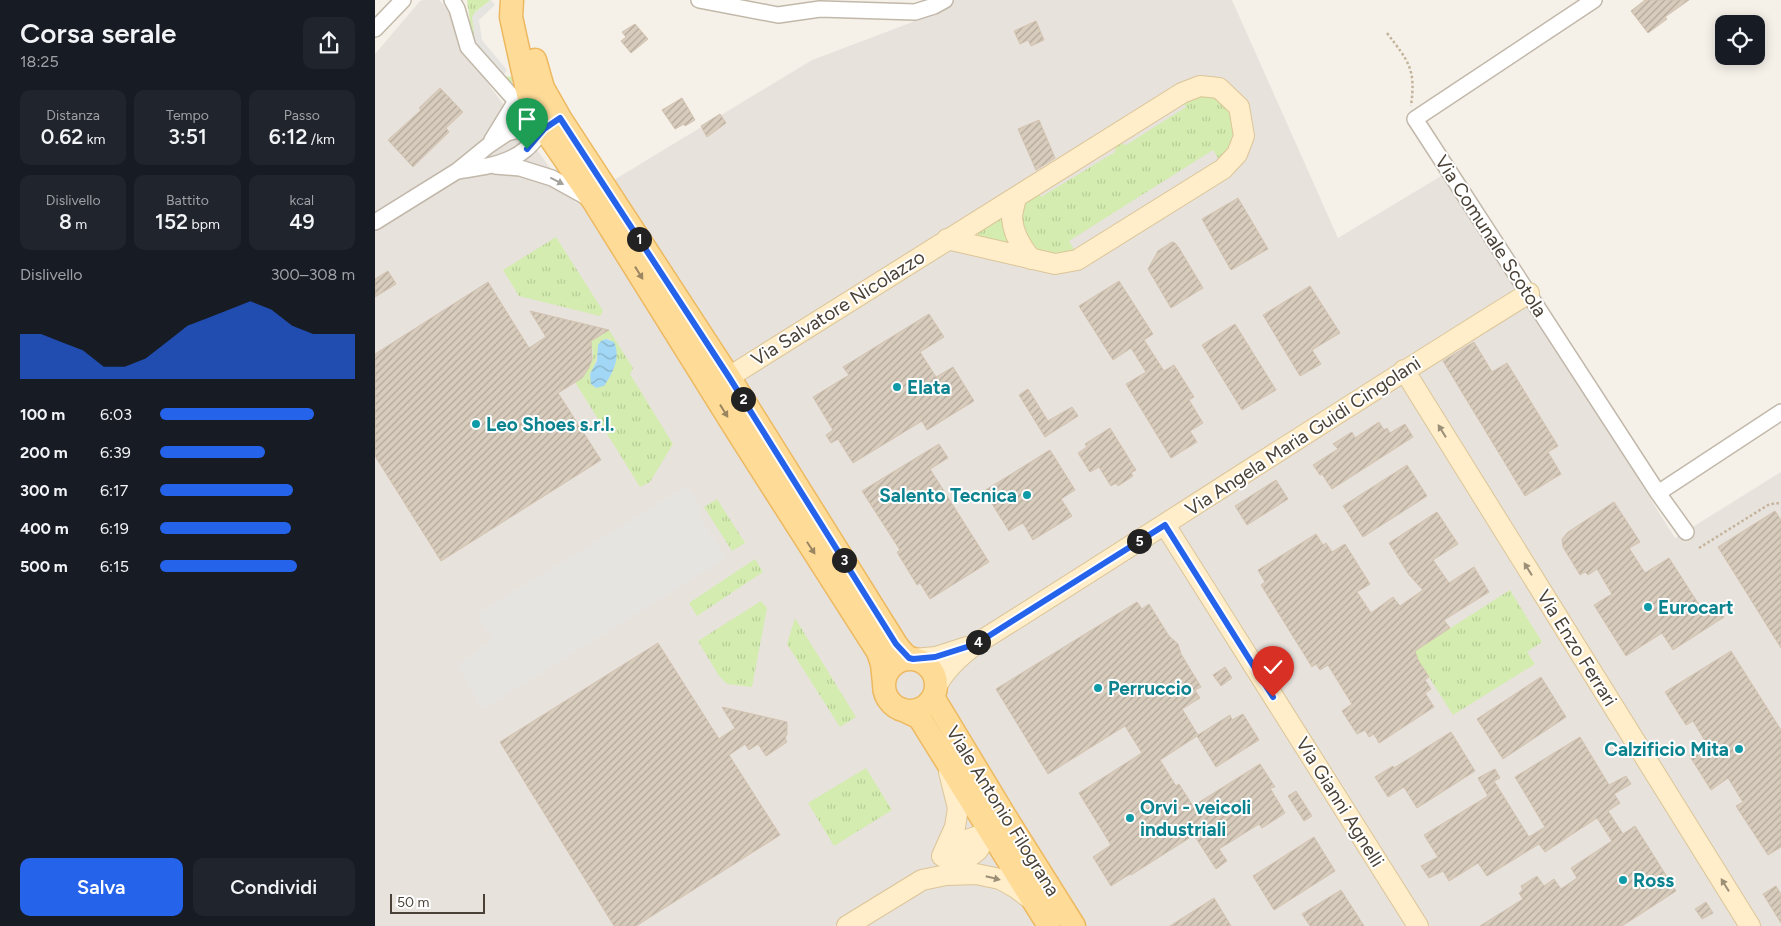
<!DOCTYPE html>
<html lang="it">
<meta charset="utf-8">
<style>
body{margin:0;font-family:Figtree,sans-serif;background:#20242c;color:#f1f3f6;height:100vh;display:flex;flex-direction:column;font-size:19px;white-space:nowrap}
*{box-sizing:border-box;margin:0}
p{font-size:16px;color:#9ea1a6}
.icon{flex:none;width:28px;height:28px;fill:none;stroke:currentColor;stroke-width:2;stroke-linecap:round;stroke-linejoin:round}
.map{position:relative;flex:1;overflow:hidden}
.sheet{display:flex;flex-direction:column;background:#171b24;width:375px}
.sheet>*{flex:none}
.buttons{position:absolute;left:1340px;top:15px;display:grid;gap:10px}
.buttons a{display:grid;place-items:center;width:50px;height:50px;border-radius:10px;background:#171b24;box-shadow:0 2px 12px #0003;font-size:25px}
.scale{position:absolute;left:15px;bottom:12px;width:95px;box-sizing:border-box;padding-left:5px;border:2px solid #4a4136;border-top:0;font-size:14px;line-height:18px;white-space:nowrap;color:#4a4136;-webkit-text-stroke:4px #fff;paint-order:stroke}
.pin{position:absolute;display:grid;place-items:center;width:42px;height:42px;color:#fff;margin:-51px -21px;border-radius:50% 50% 50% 0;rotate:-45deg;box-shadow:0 0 5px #0007}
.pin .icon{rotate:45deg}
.km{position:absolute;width:25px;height:25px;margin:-12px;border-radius:50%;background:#222;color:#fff;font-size:14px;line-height:25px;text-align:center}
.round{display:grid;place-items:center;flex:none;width:52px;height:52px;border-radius:10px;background:#20242c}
.head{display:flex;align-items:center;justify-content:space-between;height:85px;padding:0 20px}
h1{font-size:28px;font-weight:600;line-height:38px}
.stats{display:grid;grid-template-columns:repeat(3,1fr);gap:8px;height:85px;padding:5px 20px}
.stats div{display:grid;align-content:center;border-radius:10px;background:#20242c;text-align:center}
.stats b{font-size:21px;font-weight:600}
.stats small{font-size:14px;font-weight:400}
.stats p{font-size:14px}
.chart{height:140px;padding:10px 20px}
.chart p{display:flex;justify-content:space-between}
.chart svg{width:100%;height:90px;margin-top:5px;fill:#2563eb;opacity:.7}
.action{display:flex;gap:10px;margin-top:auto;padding:10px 20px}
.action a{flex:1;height:58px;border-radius:10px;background:#2563eb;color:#fff;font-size:20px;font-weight:600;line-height:58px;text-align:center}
.action a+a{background:#20242c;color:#f1f3f6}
ul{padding:0 20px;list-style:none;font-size:16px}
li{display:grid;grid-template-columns:80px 60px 1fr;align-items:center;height:38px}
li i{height:12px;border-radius:6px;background:#2563eb}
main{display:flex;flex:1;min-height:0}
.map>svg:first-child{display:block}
.industrial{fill:#e8e2dd}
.grass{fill:url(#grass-tufts);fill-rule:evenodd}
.parking{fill:#e6e4e0}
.water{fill:url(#water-waves)}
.building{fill:url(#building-hatch);stroke:#d3c3b0}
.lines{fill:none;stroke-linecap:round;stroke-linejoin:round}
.street-casing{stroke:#c2b8aa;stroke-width:18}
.secondary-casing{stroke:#dbc598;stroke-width:22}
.primary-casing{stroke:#ecb960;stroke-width:25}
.path{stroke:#c4b39a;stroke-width:2.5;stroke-dasharray:2.5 2.5;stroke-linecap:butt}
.street{stroke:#fff;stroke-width:15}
.secondary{stroke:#ffeec9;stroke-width:20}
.primary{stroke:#ffdb98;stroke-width:22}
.oneway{fill:#a4a09a}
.oneway2{fill:#9b8662}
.oneway3{fill:#9b8f78}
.route-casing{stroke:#fff;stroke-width:10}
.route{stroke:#2563eb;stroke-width:6}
.culture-dot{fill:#0f9aa8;stroke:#fff;stroke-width:2}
.labels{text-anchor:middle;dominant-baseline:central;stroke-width:4;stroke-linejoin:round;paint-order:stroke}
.street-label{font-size:19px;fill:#4a4136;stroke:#fff}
.culture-label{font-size:19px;font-weight:bold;fill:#0d838f;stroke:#fff;text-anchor:start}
</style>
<main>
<section class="sheet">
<div class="head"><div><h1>Corsa serale</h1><p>18:25</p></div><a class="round"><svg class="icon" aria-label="share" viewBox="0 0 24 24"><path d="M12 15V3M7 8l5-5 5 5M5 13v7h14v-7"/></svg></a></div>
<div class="stats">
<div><p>Distanza</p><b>0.62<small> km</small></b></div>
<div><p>Tempo</p><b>3:51</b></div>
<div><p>Passo</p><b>6:12<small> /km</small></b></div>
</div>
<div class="stats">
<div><p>Dislivello</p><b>8<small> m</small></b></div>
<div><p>Battito</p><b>152<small> bpm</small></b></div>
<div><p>kcal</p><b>49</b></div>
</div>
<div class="chart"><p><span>Dislivello</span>300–308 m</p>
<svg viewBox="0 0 160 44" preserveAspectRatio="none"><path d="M0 44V22L10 22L20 26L30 30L40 38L50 38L60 34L70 26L80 18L90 14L100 10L110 6L120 10L130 18L140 22L150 22L160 22V44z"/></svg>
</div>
<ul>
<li><b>100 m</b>6:03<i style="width:79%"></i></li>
<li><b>200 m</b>6:39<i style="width:54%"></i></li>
<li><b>300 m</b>6:17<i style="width:68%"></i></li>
<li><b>400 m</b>6:19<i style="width:67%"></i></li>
<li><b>500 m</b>6:15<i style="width:70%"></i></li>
</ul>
<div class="action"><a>Salva</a><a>Condividi</a></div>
</section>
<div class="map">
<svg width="1406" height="926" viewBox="0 0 1406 926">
<defs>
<pattern id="grass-tufts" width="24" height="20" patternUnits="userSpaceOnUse" patternTransform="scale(1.25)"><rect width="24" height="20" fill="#d4ecaf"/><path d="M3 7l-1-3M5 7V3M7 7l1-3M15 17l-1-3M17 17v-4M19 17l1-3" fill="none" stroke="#b8cc97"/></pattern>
<pattern id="water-waves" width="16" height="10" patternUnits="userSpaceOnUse" patternTransform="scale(1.25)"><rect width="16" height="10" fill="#a2d8f5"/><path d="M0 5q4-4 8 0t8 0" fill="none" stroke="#86b1c7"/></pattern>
<pattern id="building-hatch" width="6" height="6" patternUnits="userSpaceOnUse" patternTransform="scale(1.25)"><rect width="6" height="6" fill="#d8ccbd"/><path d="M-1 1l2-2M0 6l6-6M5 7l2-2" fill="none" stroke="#b1a79a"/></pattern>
</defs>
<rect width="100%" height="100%" fill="#f5f1e9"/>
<path class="industrial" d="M48,0H64L78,14L89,51L201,203L437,60L535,23L578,0H857L963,238L1071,173L1300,538L1406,472V926H0V54L45,1Z"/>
<path class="grass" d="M92,0H116L100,12V42L128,76L138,77L139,80L137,82H131L98,43Z
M823,93L844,98L859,114L861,140L845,161L838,150L694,241L701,252C658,269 626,219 662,190L666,197L740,152L741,142L751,145L811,107L807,100Z
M632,212L641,249L591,237Z
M181,237L228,311L225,316L144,296L128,270Z
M234,330L258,368L255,374L298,444L275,482L265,487L200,382C213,371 223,360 215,342ZM231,339H235L238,371L229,386L215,374C222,363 222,353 226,341Z
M342,499L370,543L357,551L329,507Z
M380,559L388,572L322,616L314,603Z
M1135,590L1167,642L1152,652L1160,664L1078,715L1038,652Z
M386,601L392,608L377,687L352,684L344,676L323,641Z
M420,618L481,717L465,727L412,644Z
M491,768L517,810L459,846L433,803Z"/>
<path class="parking" d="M116,0L120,5L104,20L107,40L132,70L128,76L102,46L100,42L97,17L100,12Z
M312,486L327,509L322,512L351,558L108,709L82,665L118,640L102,614Z"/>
<path class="water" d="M231,339L239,342C246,357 238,373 229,386L221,388L216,384L215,374L222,361L223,345L226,341Z"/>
<path class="building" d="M1270,0H1314L1290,17L1292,19L1273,33L1256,11Z
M661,21L669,40L656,46L653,40L645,44L639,31Z
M260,24L273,39L256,53L246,41L251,37L247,32Z
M65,88L88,112L71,128L74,132L38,167L13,140L46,110L44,108Z
M307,98L320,120L310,126L309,124L300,129L287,110Z
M345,114L351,123L332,137L326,126Z
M664,120L680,158L661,170L643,129Z
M863,198L893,249L856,270L827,219Z
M797,242L800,243L804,248L828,288L796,308L773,269L783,251Z
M13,271L21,284L0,297V279Z
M744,281L778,334L769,340L789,371L799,365L819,397L814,400L828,423L815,431L822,442L796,458L751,384L771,372L756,348L738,360L704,306Z
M113,282L154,348L171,337L155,311L234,330L216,341L217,360L213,369L207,378L183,393L226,460L66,561L0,456V354Z
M935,286L965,333L937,350L946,364L925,376L888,315Z
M554,314L569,337L545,352L561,377L578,367L599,401L552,430L547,421L478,463L463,439L456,443L451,435L458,430L438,397L474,375L468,367Z
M860,324L901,390L867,410L827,345Z
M1099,342L1117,372L1132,363L1183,446L1173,452L1186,474L1150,496L1068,361Z
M653,389L673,421L697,407L703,416L670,437L644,395Z
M1004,422L1009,430L1012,428L1015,433L1030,424L1038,437L957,489L947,474L945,475L938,465L963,449L958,444L977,432L980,438Z
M735,428L761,470L756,473L758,476L743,486L741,483L736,486L724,467L715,472L703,453L712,447L710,444Z
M564,444L573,458L555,469L614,562L555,599L545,583L542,585L522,552L525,550L487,491Z
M675,450L700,490L686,499L697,516L658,540L648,523L634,531L609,491Z
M1032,465L1052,496L988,537L968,506Z
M901,480L913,499L872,525L860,506Z
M1239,502L1265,542L1254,548L1270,573L1294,558L1330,614L1342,606L1349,617L1298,650L1287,633L1251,656L1219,605L1237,594L1222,569L1213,575L1210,572L1205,575L1188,547L1187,539L1193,532Z
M1400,511L1406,520V648L1343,547Z
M1062,512L1083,544L1058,560L1074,583L1099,567L1114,592L1069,620L1075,628L1040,651L1043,660L1054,677L1050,680L1056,689L1050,693L1059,707L1004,743L999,734L994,737L990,730L982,734L967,711L977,704L953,665L945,670L941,664L937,667L886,585L890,582L883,570L941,534L948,545L951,543L957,552L970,544L995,584L982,592L996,613L1018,597L1025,606L1048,590L1034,575L1014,543Z
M762,602L767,609L774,604L794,636L803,644L806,654L826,687L820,690L825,698L807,709L823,735L855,715L857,720L868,714L884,740L841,767L822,736L785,760L801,786L804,784L818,806L885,764L900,787L895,788L910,813L887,828L884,824L844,849L852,861L841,869L819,835L756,875L755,874L736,886L718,857L736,845L704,793L767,753L750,726L673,774L621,689Z
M283,643L344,739L360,728L347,707L412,722V734L410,738L412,742L391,756L383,744L374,750L370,744L354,755L405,835L261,926H239L125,742Z
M1356,651L1406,730V847L1393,855L1361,806L1368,802L1353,778L1336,790L1314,755L1332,744L1318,721L1311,725L1290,692Z
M850,667L857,678L846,686L838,675Z
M1166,677L1191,717L1128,759L1102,719Z
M1076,732L1100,771L1042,808L1029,787L1013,797L1000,777L1018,766L1019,768Z
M1205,737L1234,785L1251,776L1256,784L1239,794L1245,803L1233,811L1248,834L1260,826L1301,891L1247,926H1105L1148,899L1144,893L1148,890L1146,886L1162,876L1169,886L1179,879L1186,889L1202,878L1196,868L1237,841L1222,818L1170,852L1164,844L1112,876L1103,863L1074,881L1068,871L1054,878L1046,866L1063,857L1049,835L1113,796L1103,778L1120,769L1125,778L1119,781L1154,837L1170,827L1140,777Z
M921,791L937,816L929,821L913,796Z
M939,837L960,871L899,910L878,876Z
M1401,886L1406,894V923L1388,894Z
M966,890L989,926H935L927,914Z
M839,898L856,926H795Z
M1331,902L1338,913L1327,919L1320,909Z"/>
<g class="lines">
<defs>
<path id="street" d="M77,0L82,9L93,47L141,101
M324,0L403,15L445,9L540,12L559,6L570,0
M1219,0L1040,119L1283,493L1311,532
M0,29L28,0
M117,140L141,101L148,96
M120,166L145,168L177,178L213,198
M83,171C107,167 132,165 151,149C160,142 164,132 173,126
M0,222L82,171L114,145L132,133L150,128L169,129
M1283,493L1406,412"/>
<path id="secondary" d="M641,197C640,204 637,211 637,218C638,233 646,247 656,259
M1029,370L1375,926
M354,377L807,93L825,86L844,88L864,107L869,136L862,154L848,169L702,260L680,264L572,239
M790,525L1043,926
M538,659L561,657L592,647
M560,689C569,670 585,656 601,644C786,528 968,408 1154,293
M567,856L580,827L583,808L574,772
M567,856L584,843L614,832
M571,875L603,850L614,832
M472,926L547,880L571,875L601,874L625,879L641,888L657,900"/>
<path id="primary" d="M137,0L136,17L156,108L169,129L219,202L365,436L503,652L507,664L509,683
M160,60L168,88L185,118L354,377L521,644C526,651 530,657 538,659
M509 685a26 26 0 1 1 52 0a26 26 0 1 1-52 0Z
M558,697L633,821L699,926
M526,709L543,717L547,722L674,926"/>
</defs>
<use href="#street" class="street-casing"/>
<use href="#secondary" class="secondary-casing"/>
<use href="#primary" class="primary-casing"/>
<path class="path" d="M1012,33C1034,62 1041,69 1036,106
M1324,548L1393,505L1401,503L1406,504"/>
<use href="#street" class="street"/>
<use href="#secondary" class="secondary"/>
<use href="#primary" class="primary"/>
</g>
<defs><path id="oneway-solid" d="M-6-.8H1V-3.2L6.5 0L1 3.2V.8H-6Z" transform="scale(1.25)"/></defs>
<use class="oneway" href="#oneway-solid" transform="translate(182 181) rotate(27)"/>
<g class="oneway2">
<use href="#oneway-solid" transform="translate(264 273) rotate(58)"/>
<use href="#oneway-solid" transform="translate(349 411) rotate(58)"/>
<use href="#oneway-solid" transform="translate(436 548) rotate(57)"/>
</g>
<g class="oneway3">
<use href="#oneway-solid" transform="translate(1067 431) rotate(-122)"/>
<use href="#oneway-solid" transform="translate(1153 569) rotate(-122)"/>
<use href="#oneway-solid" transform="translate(618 878) rotate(14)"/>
<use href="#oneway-solid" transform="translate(1350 885) rotate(-122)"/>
</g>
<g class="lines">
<defs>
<path id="route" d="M152,149L169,129L185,118L354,377L521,644L534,658L538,659L560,657L601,644L790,525L898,697"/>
</defs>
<use href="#route" class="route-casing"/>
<use href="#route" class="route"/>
</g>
<g class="culture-dot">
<circle cx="522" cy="387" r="5"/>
<circle cx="101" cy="424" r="5"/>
<circle cx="652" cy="495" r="5"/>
<circle cx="1273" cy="607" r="5"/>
<circle cx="723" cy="688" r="5"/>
<circle cx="1364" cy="749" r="5"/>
<circle cx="755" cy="818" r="5"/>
<circle cx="1248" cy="880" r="5"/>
</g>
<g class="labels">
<g class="street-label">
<text transform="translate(1116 236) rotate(57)">Via Comunale Scotola</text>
<text transform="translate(463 308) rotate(-32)">Via Salvatore Nicolazzo</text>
<text transform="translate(928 436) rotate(-33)">Via Angela Maria Guidi Cingolani</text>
<text transform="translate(1202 648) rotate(58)">Via Enzo Ferrari</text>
<text transform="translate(965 802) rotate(58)">Via Gianni Agnelli</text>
<text transform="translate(628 811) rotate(58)">Viale Antonio Filograna</text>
</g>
<g class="culture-label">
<text x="532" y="387">Elata</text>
<text x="111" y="424">Leo Shoes s.r.l.</text>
<text x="642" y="495" text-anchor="end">Salento Tecnica</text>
<text x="1283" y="607">Eurocart</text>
<text x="733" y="688">Perruccio</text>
<text x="1354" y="749" text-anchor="end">Calzificio Mita</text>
<text x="765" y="807">Orvi - veicoli<tspan x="765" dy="22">industriali</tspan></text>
<text x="1258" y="880">Ross</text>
</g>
</g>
</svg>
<div class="buttons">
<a><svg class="icon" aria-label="locate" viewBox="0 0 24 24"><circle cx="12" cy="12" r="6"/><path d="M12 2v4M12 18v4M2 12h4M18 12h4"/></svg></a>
</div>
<div class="scale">50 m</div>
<div class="pin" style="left:152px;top:149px;background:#1e9e55"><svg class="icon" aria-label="arrive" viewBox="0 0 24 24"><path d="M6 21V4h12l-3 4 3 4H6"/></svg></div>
<div class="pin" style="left:898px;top:697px;background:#d93025"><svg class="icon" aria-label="check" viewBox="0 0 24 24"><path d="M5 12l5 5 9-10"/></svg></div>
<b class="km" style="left:264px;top:239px">1</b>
<b class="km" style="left:368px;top:399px">2</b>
<b class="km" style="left:469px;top:560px">3</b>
<b class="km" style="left:603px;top:642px">4</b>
<b class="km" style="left:764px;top:541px">5</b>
</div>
</main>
